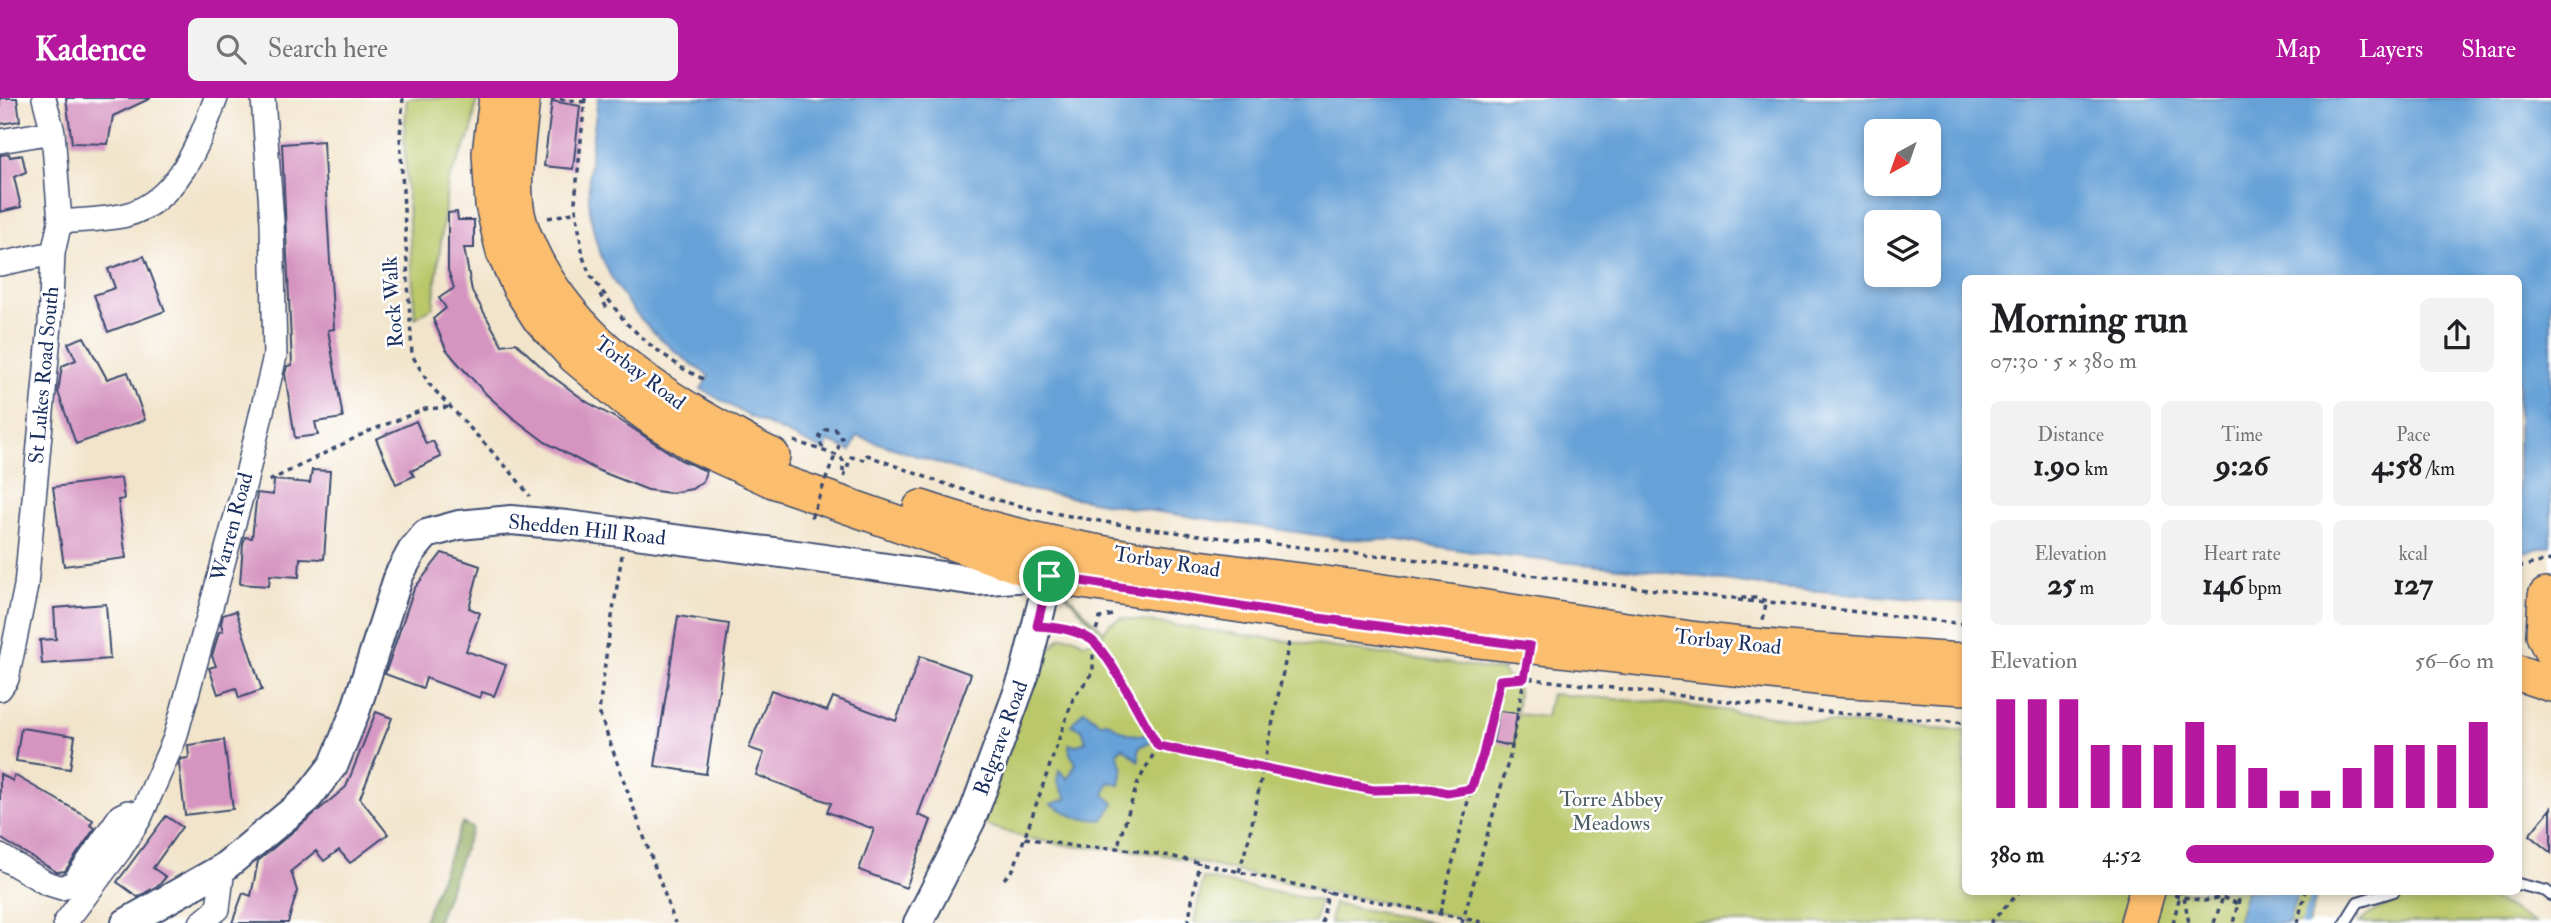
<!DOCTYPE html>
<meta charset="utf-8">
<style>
body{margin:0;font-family:"IM FELL Double Pica",serif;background:#f2f2f2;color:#202124;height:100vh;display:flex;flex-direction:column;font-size:26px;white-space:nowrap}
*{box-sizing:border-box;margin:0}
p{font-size:23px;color:#757577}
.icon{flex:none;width:38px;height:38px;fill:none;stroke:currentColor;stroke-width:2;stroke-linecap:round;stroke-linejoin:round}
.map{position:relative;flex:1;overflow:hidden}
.sheet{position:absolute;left:1962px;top:177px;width:560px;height:620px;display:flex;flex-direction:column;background:#fff;border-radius:10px;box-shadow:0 4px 10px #0003}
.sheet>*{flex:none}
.needle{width:46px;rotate:220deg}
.buttons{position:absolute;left:1864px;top:21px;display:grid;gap:14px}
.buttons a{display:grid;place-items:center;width:77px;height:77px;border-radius:10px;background:#fff;box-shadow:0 4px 10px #0003;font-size:35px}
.pin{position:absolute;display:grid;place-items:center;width:60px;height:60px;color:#fff;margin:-30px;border:4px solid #fff;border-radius:50%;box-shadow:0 2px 7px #0007}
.round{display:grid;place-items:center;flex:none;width:74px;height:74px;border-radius:10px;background:#f2f2f2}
.headline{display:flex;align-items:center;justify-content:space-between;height:119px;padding:0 28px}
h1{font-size:38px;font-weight:800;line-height:52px}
.figures{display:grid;grid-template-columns:repeat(3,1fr);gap:10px;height:119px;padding:7px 28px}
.figures div{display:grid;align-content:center;border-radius:10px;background:#f2f2f2;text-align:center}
.figures b{font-size:30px;font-weight:800}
.figures small{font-size:19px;font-weight:400}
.figures p{font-size:19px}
.chart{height:196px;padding:14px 28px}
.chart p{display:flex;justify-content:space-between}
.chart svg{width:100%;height:126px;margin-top:7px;stroke:#b5179e;stroke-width:6}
ul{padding:0 28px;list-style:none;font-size:23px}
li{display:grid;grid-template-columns:112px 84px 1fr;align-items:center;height:52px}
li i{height:18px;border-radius:9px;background:#b5179e}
header{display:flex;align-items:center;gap:42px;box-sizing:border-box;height:98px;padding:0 35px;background:#b5179e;color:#fff}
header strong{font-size:33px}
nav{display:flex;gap:38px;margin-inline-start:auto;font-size:24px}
.search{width:490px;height:63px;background:#f2f2f2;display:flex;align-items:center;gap:18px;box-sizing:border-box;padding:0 24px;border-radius:10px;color:#757577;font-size:26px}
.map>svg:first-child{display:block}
.green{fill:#bac86a;stroke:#6a7c64;stroke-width:2}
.forest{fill:#93ac5e;stroke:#576e5e;stroke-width:2}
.water{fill:#66a1d7;stroke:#40689a;stroke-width:2;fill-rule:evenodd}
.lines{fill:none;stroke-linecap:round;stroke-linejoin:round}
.stream{stroke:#66a1d7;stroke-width:6}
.building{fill:#d694c1}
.service-casing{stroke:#3b4a6e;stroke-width:14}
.minor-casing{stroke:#3b4a6e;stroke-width:26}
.tertiary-casing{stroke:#3b4a6e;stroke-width:32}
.primary-casing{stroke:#3b4a6e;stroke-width:38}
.path{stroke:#3b4a6e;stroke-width:3.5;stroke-dasharray:5 5;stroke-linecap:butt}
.service{stroke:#fff;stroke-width:10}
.minor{stroke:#fff;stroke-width:23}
.tertiary{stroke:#fff;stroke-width:28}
.primary{stroke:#fbbd6e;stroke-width:35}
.path-bridge{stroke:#3b4a6e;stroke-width:3.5;stroke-dasharray:5 5;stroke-linecap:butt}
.route-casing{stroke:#fff;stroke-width:14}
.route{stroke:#b5179e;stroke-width:9}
.labels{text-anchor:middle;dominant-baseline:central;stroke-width:5;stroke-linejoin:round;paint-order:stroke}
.street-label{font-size:21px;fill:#1b2f5e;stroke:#fff}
.park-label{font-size:21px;fill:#4b5d62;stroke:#fff}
</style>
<header>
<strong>Kadence</strong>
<div class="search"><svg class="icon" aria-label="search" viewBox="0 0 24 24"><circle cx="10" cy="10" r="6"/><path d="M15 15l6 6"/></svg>Search here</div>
<nav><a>Map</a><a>Layers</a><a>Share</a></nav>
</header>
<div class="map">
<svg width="2551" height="825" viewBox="0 0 2551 825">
<rect width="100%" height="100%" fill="#fff"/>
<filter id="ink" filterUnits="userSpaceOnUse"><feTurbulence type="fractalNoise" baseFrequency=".0143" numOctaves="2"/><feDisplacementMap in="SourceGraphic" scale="14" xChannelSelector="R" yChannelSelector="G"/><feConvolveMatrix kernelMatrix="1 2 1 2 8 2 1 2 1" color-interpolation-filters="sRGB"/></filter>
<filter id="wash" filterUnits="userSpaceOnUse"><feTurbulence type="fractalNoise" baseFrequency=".00686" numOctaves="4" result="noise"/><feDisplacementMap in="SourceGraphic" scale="28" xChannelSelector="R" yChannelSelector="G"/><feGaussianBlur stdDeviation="1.57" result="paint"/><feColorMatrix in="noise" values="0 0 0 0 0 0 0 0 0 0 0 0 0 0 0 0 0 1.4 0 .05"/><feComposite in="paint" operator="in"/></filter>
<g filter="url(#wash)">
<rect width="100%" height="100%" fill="#f1e4ca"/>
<path class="green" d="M407,0H477L471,36L448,84L433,209L415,220L404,40Z
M1049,478L1104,534L1109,526L1121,520L1503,573L1518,591L1517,616L1546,619L1551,596L1654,604L1821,624L1965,633V793H2131L2122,825H1462L1463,820L1328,794L1170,758L1117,750L1079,749L1025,740L971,722L1024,578L1061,539C1071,538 1076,539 1083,545L1104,539Z
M1203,780L1319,803L1315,825H1194Z
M2147,793H2318L2309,825H2138Z
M2440,793L2496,803L2535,825H2359C2383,803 2409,799 2440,793Z
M1334,806L1435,825H1330Z"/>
<path class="forest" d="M462,725L472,730L437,825H423Z"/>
<path class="water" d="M598,0H2551V448L2518,455V180H1965V505L1782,490L1680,476L1484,456L1398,442L1344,441L1132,410L1007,388L857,338L851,353L828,343L825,353L747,317L701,291L709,278C647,237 594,182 589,102C587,69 594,33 598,0ZM1876,33H1928V86H1876ZM1876,124H1928V177H1876Z
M1084,612L1100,625L1108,624C1126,637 1132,638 1154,637L1152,643L1139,649V663L1122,649L1117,655L1123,670L1120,687L1109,684L1104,697L1114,705L1103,722L1077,720L1051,706L1067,701L1057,683L1059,672L1068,681L1076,665L1070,656L1069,646L1078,647L1086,643L1082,631L1071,627Z
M2246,793H2298L2288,825H2237Z"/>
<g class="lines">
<path class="stream" d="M2305,825L2315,793"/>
</g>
<g id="blocks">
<path class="building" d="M0,0H17L20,23L0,26Z
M66,0H151L113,18L108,46L72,45Z
M552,3L580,8L573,71L544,68Z
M323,43L334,231L328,232L343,320L315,324L318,337L295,340L285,276L287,268L292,267L282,46Z
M9,56L10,59L22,57L26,74L14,79L21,109L0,114V57Z
M457,114L458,122H474V150H464L472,193L502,247L516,245L549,276L587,304L626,326L681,362L706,373L703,383L692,391L670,395L648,392L597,372L545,344L512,319L486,296L455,262L446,251L433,221L446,210L439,200L454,190L448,172V115Z
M144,158L165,213L108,234L94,197L115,190L108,171Z
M84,239L107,281L128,274L145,322L76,346L58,294L62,268L76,262L68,245Z
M416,323L426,346L433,343L441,359L411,373L414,378L396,386L376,341Z
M312,372L330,373L324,461L300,460L299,479L270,477L269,488L240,486L243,446L245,439L252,440L257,395L273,397L274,382L310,385Z
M121,380L124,401L118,402L126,460L64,468L53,389Z
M442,455L480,468L469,510L480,515L466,553L506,567L494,598L482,594L480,600L426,580L423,590L385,576L414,491Z
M106,506L110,561L42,566L40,542L56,541L54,510Z
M236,513L262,592L239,600L236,590L218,596L209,570L216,568L212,558L219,534L223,533L221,526L223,517Z
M678,518L729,526L706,676L655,668Z
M920,558L971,576L918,717L931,722L906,790L859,772L874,731L827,714L831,705L756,677L764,655L749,650L771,592L827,613L833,599L896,623Z
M1499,613L1517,615L1512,648L1493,644Z
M376,614L392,620L360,700L388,736L350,765L339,752L324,763L316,753L291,773L297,793L288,825H232L243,795L251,798L258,763L346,689Z
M21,630L75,638L70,671L16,663Z
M224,642L233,711L185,717L179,666L181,661L189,660L188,647Z
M0,676L13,683L14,677L93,722L90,727L95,730L65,773L57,774L0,740Z
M2551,710V755L2529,737Z
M166,718L182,729L153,770L166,779L160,786L138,799L117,784Z"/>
</g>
</g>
<g filter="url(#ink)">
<use href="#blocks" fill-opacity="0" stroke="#3b4a6e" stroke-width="2"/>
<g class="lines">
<defs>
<path id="service" d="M2518,786L2546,793L2551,797
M2345,825L2358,804L2394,793"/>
<path id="minor" d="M0,43L53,34
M60,124C81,122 105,122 126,117C178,103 199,45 216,0
M0,166L53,155
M0,591L7,581L26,488L50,227L53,155L60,124L53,34L44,0
M0,758L46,785L62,790L74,784L120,718L128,714L140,720
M65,825L120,752L140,720L175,640L245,385L275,258L272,124L263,0
M201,825L218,811L223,770"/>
<path id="tertiary" d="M126,825L223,770L306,702L334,666L355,614L399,477L412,453L426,436L459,427L511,422L567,427L804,458L976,483L1043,478
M918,825L971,722L1024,578L1049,478L1050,462"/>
<path id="primary" d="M497,0L490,55L493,107L504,154L520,189L539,219L574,257L625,300L657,323L692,345L773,382L1049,478L1460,540L1835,581L1965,589
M522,0C519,37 508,91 520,127C552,221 634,282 716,328C735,338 753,350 772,358
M921,410C1065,460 1220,472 1370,492C1491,509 1611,533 1732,546C1809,554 1888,558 1965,563
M2551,501L2546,498L2544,537L2551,552
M2518,575L2551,586
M2138,825L2147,793"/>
</defs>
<use href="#service" class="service-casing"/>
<use href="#minor" class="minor-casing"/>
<use href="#tertiary" class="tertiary-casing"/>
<use href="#primary" class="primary-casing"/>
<path class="path" d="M403,0L400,38L412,257L429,286L511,374L530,398
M550,0L585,4
M585,0L575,104L583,159L590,177L626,225L649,246L682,270L705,282
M548,120L577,114
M600,196L607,211
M794,343L839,358L843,362V377
M823,350L819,343C820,334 826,329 835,331L842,340L836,355
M844,379L851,359L865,362L867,357C921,378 978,399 1034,411C1144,434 1261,443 1372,458L1383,457L1528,477L1726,500H1758L1769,504L1965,526
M269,383L367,334L425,311L451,309
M622,457L607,550L599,614L675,825
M2518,469L2551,462
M1738,502L1766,505L1763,522
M1112,517L1100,520L1093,542L1128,594L1158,648L1138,684L1117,750
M1158,648L1373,692L1430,691L1447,695L1471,691L1483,657L1500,582L1524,580L1815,613L1965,625
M1025,740L1079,749L1117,750L1170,758L1328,794L1487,825
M1239,774L1249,740L1290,540
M1004,781L1014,770L1073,601L1093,574V542L1066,530L1060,529
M2174,797L2204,803L2222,799L2238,806L2233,825
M2184,799L2189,825
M2238,806L2241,793
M1440,815L1471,691
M1188,825L1199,764
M1322,825L1328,794
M1462,825L1511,654L1524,581
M1990,825L2020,793
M2173,825L2181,793
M2214,825L2225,793
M2297,825L2306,793"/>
<use href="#service" class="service"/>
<use href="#minor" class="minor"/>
<use href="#tertiary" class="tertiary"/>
<use href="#primary" class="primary"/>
<path class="path-bridge" d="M811,420L836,355"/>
</g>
</g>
<g class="lines" filter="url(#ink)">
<defs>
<path id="route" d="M1049,478L1318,520L1530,548L1524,580L1500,582L1483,657L1471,691L1447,695L1430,691L1373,692L1158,648C1145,627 1108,552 1090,541C1073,531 1057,529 1037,528Z"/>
</defs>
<use href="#route" class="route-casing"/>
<use href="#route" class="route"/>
</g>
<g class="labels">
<g class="street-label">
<text transform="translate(393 204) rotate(-94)">Rock Walk</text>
<text transform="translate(640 275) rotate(37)">Torbay Road</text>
<text transform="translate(44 277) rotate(-85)">St Lukes Road South</text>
<text transform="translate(232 429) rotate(-75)">Warren Road</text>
<text transform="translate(587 432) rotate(6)">Shedden Hill Road</text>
<text transform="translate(1167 464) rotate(9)">Torbay Road</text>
<text transform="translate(1728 544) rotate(6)">Torbay Road</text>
<text transform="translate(1001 640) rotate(-70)">Belgrave Road</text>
</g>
<g class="park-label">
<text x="1611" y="701">Torre Abbey<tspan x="1611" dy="24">Meadows</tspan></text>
</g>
</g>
</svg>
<div class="buttons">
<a><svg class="needle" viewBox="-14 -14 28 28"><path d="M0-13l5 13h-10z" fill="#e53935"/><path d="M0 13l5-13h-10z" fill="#757577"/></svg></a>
<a><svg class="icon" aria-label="layers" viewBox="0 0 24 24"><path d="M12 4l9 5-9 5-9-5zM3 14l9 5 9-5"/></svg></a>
</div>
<div class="pin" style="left:1049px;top:478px;background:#1e9e55"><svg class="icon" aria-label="arrive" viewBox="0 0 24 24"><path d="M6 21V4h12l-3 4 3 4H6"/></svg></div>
<section class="sheet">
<div class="headline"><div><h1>Morning run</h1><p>07:30 · 5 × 380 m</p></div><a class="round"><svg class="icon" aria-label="share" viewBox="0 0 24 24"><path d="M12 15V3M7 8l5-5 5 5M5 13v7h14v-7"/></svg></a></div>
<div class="figures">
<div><p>Distance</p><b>1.90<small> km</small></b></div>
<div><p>Time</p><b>9:26</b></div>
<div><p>Pace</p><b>4:58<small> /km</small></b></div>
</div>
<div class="figures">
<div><p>Elevation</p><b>25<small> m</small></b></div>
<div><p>Heart rate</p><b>146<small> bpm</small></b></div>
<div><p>kcal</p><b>127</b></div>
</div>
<div class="chart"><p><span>Elevation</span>56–60 m</p>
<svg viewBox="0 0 160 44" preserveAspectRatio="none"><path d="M5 44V6M15 44V6M25 44V6M35 44V22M45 44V22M55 44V22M65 44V14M75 44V22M85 44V30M95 44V38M105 44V38M115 44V30M125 44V22M135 44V22M145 44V22M155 44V14"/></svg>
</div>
<ul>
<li><b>380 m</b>4:52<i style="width:100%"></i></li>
</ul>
</section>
</div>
